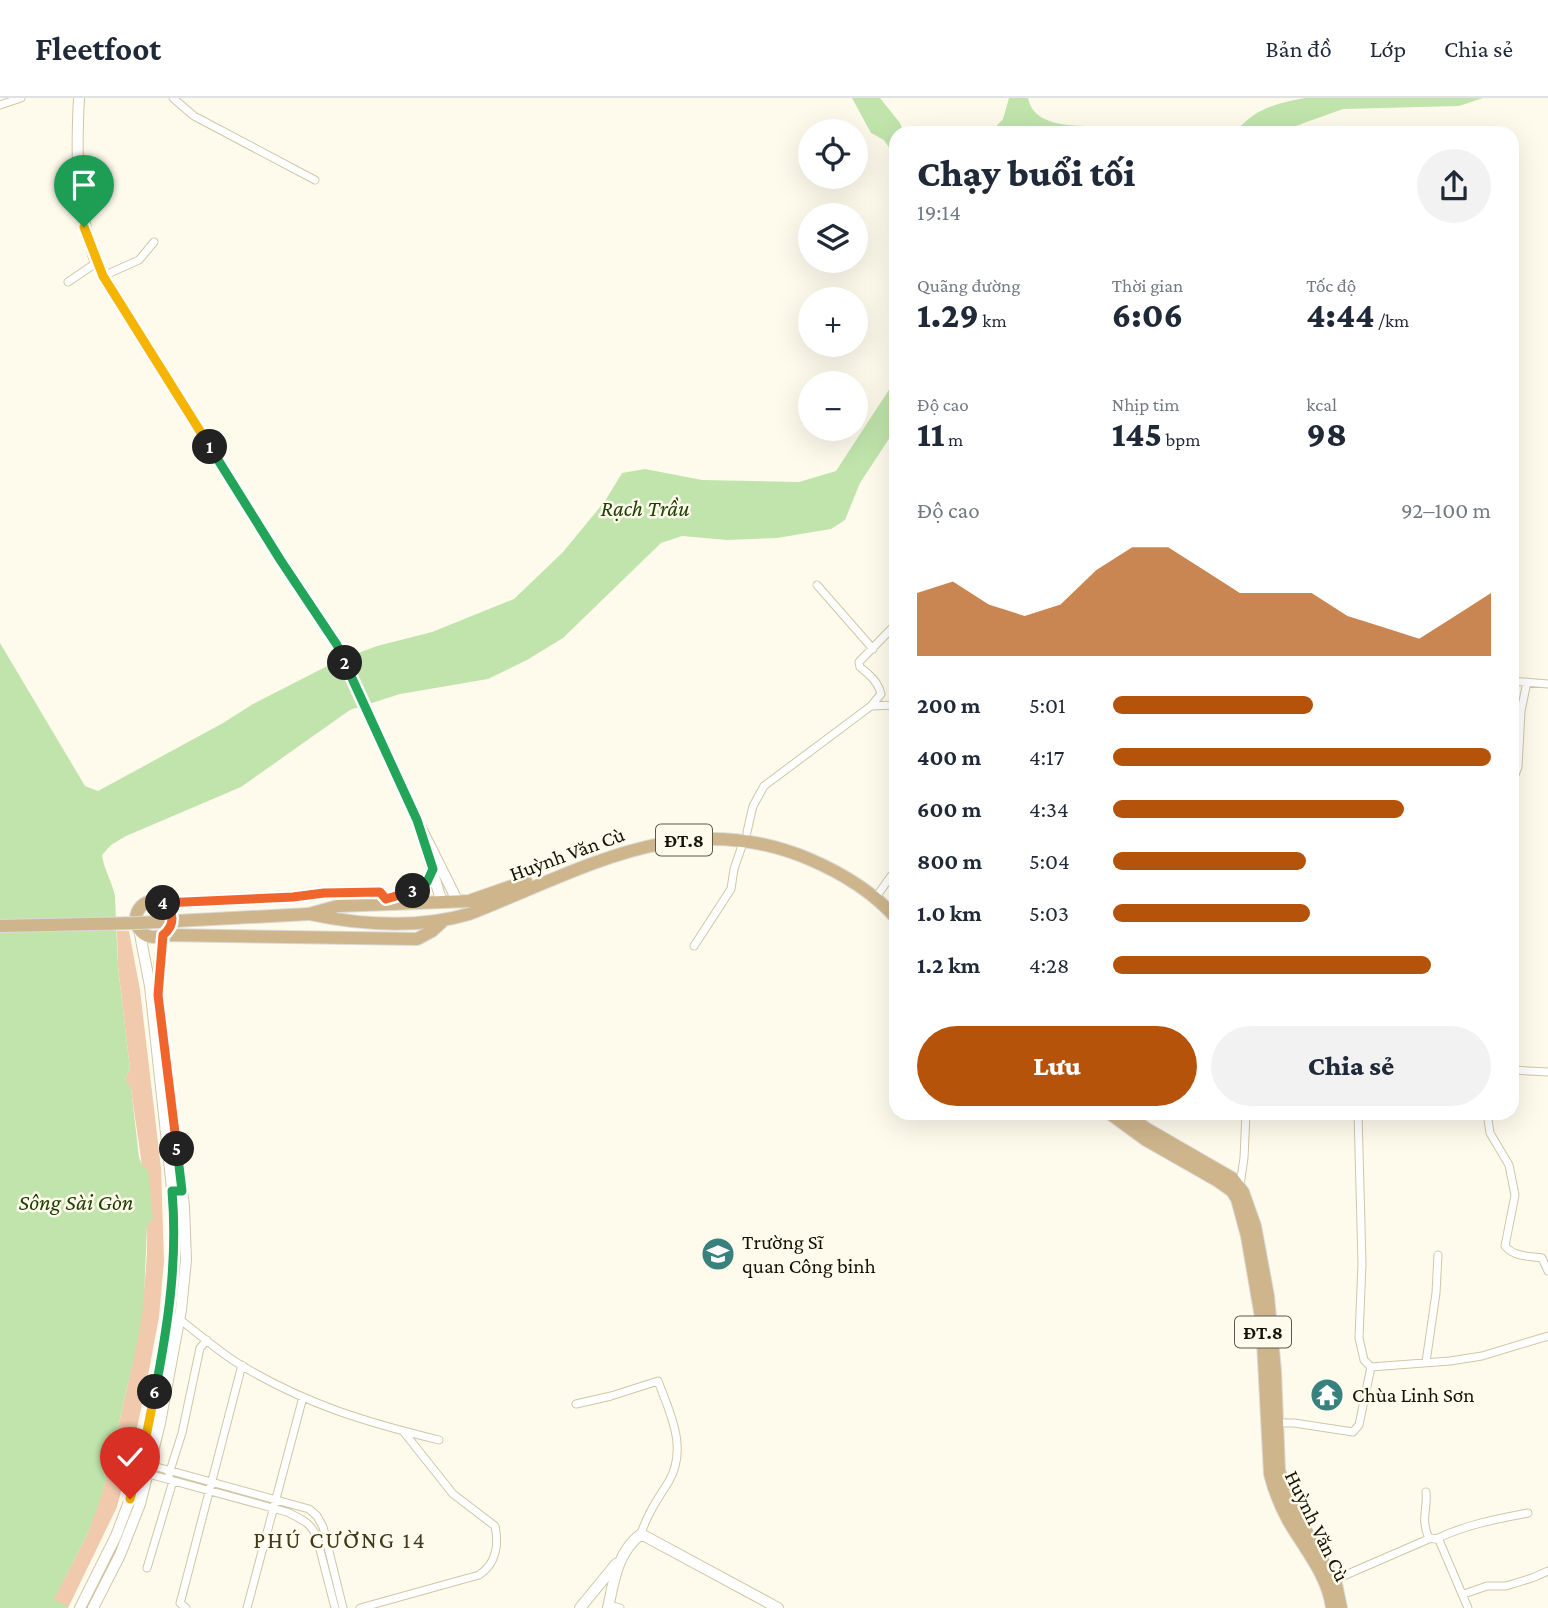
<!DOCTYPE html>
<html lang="vi">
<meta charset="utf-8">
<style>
body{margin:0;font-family:"Crimson Pro",serif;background:#f2f2f3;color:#1f2937;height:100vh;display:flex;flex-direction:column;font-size:26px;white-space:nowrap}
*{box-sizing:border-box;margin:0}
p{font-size:23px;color:#747a83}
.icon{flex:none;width:38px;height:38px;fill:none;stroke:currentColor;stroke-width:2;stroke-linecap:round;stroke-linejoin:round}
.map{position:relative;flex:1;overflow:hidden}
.panel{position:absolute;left:889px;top:28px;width:630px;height:994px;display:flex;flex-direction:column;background:#fff;border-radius:21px;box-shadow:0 7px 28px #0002}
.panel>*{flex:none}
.buttons{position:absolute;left:798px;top:21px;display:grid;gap:14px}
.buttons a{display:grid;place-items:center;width:70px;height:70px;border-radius:50%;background:#fff;box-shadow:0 7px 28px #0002;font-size:35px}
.pin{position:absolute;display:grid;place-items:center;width:60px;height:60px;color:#fff;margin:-72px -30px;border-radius:50% 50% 50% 0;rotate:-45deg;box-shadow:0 0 7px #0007}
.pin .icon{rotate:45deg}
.km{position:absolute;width:35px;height:35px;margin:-18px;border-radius:50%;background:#222;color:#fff;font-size:19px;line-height:35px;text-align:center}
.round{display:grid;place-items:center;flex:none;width:74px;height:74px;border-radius:37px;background:#f2f2f3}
.overview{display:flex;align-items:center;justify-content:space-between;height:119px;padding:0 28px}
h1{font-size:38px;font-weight:800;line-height:52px}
.figures{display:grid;grid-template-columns:repeat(3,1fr);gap:10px;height:119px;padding:7px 28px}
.figures div{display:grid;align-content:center}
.figures b{font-size:35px;font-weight:800}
.figures small{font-size:19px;font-weight:400}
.figures p{font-size:19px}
.chart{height:196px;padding:14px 28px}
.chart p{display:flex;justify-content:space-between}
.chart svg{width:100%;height:126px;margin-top:7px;fill:#b45309;opacity:.7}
.cta{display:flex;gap:14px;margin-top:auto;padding:14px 28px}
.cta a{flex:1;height:80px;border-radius:42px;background:#b45309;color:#fff;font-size:28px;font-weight:800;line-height:80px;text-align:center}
.cta a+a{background:#f2f2f3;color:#1f2937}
ul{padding:0 28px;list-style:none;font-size:23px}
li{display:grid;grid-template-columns:112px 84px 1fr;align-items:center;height:52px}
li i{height:18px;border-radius:9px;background:#b45309}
header{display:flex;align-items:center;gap:42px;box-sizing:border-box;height:98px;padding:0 35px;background:#fff;border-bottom:2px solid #e0e1e3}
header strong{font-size:33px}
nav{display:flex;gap:38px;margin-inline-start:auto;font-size:24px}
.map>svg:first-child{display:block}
.green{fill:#f1c9ac}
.water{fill:#c1e4ac}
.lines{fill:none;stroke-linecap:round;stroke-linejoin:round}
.street-casing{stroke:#cfc7a5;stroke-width:9}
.secondary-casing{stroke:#cfc7a5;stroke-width:12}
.primary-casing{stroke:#dad9d7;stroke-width:14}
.street{stroke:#fff;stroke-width:7}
.secondary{stroke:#fff;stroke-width:10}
.primary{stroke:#ceb58c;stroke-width:12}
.primary-bridge-casing{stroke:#dad9d7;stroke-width:14;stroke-linecap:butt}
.primary-bridge{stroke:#ceb58c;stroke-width:12}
.split-1-casing{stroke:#fff;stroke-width:14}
.split-2-casing{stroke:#fff;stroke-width:14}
.split-3-casing{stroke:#fff;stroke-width:14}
.split-4-casing{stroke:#fff;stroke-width:14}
.split-5-casing{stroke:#fff;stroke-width:14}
.split-6-casing{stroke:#fff;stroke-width:14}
.split-7-casing{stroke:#fff;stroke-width:14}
.split-1{stroke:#f5b400;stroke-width:9}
.split-2{stroke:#22a559;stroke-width:9}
.split-3{stroke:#22a559;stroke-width:9}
.split-4{stroke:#f0652b;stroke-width:9}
.split-5{stroke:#f0652b;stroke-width:9}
.split-6{stroke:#22a559;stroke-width:9}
.split-7{stroke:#f5b400;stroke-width:9}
.labels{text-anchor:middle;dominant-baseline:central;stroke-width:5;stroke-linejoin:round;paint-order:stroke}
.shield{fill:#fefbed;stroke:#5b584b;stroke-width:2}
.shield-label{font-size:19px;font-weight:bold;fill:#151206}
.street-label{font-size:21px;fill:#151206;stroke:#fefbed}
.poi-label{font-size:21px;fill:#151206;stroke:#fefbed;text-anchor:start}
.water-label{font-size:23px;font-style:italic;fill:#1f3e03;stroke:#fefbed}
.quarter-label{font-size:24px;letter-spacing:2px;fill:#40391b;stroke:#fefbed}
</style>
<header>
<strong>Fleetfoot</strong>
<nav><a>Bản đồ</a><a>Lớp</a><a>Chia sẻ</a></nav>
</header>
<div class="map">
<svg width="1548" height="1510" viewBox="0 0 1548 1510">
<rect width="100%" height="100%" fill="#fefbed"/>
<path class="green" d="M117,833H129L140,892L161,1070L164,1163L159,1219L147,1283L134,1344L117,1409L68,1510H49L87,1437L106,1382L102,1368L112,1356C129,1281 149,1205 147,1129C146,1082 137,1037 131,991L125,981L130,971L118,868Z"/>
<path class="water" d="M852,0H880L900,25L904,35H896V60L884,42L871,35Z
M1009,0H1028C1037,43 1111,19 1142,35H990L1003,21Z
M1305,0H1483L1459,8L1343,11L1276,35H1235C1253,11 1276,5 1305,0Z
M896,281V330L860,385L845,422L831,431L777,440L727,442L682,438L661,445L563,540L527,562L488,581L400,596L350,612L241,689L126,738L111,747L102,757C104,772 112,783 115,798L118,868L130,971L125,981L131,990L139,1059L142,1067L148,1072L153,1121L147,1128L144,1201L138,1242L112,1356L102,1368L106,1382L99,1405L87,1437L54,1501L69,1510H0V545L85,688L98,693L223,625L253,606L337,563L377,548L432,534L514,501L563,454L605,403L622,375L645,371L702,382L799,384L836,373Z"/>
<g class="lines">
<defs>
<path id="street" d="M173,0L194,18L315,82
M0,7L21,0
M103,178L139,162L154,144
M68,184L96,165
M1512,316H1513
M817,487L873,551
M1512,583L1548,586
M871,608L881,596C878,584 870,577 860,569L859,564L896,526
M1512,684L1518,669L1521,613L1527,584
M747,734L753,708L764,688L871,608L896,607
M876,799L896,771
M694,848L731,791L734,771L744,742
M1512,972L1548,974
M1358,1015L1362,1165L1359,1240L1364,1262L1371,1269
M1487,1015L1490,1035L1509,1067L1515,1097L1505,1148C1514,1159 1529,1158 1542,1160L1548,1173
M1240,1087L1244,1060L1246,1015
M179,1221C199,1236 218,1253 239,1266C305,1306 365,1324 439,1342
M1426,1264L1436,1195L1438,1157
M576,1306L611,1298L658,1283C670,1315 688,1350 669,1383C658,1401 647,1416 641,1436
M1276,1325H1294L1353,1334L1359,1327L1371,1269L1450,1263L1482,1258L1548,1238
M146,1366L309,1411L317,1418L323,1429L343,1510
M145,1375L287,1414C301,1421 312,1425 317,1440L335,1510
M1426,1394C1428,1412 1420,1419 1429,1441
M1436,1441C1465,1427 1496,1421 1528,1415
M147,1470L173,1383L169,1381V1376L182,1335L200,1250L207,1242
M1334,1482L1431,1440L1439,1442L1468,1510
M1464,1496L1487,1488H1506L1532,1480L1548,1473
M609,1507L620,1510
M186,1510L180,1505L182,1498L242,1267
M247,1510L303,1299
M360,1510L479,1477C496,1466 499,1447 495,1428L453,1396L403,1333"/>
<path id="secondary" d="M79,0C76,57 76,110 96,165L281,463L337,546L417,722L458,804
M427,755L442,805
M386,801C407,796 423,792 433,771
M158,901L157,884L163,837
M80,1510L116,1438L130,1401L143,1353L162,1260L174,1168L175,1127L171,1081L150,888L139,831
M93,1510L120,1457L140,1406L160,1325L181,1212L186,1162L184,1108L165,959
M580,1510L616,1466
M608,1510C614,1482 617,1455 641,1436L778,1510"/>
<path id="primary" d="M136 821a18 18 0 1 1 36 0a18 18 0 1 1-36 0Z
M163,805L293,799L324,795L380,794L386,801
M309,816C361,827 418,831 469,816C584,771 684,708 809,761C842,775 872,793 896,820
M309,816L338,808L469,803L526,783
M163,837L417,841L432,833L443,823
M1109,1015L1146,1042L1218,1083L1232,1093L1237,1101L1247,1138L1262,1225L1270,1376C1274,1392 1280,1407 1288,1422C1304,1450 1328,1477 1332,1510
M1125,1015L1147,1031L1232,1080L1243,1094L1255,1128L1268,1198L1275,1273L1279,1372L1288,1401L1336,1486L1341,1510"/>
</defs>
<use href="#street" class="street-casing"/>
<use href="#secondary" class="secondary-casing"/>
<use href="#primary" class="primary-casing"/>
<use href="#street" class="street"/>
<use href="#secondary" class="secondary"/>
<use href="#primary" class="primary"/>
<defs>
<path id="primary-bridge" d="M0,828L138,825L309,816"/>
</defs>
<use href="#primary-bridge" class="primary-bridge-casing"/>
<use href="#primary-bridge" class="primary-bridge"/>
</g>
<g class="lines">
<defs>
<path id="split-1" d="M84,129L103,178L210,349"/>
<path id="split-2" d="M210,349L281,463L337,547L345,565"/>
<path id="split-3" d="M345,565L417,722L433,771L427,784L413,793"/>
<path id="split-4" d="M163,805L293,799L324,795L380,794L386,801L413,793"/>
<path id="split-5" d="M163,805C175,814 175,827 163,837L158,897L177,1051"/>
<path id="split-6" d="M155,1294C168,1227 178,1162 172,1093H182L177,1051"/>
<path id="split-7" d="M130,1401L143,1353L155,1294"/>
</defs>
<use href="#split-1" class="split-1-casing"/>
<use href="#split-2" class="split-2-casing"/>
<use href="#split-3" class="split-3-casing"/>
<use href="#split-4" class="split-4-casing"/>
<use href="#split-5" class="split-5-casing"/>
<use href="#split-6" class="split-6-casing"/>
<use href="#split-7" class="split-7-casing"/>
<use href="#split-1" class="split-1"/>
<use href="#split-2" class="split-2"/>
<use href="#split-3" class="split-3"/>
<use href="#split-4" class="split-4"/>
<use href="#split-5" class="split-5"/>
<use href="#split-6" class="split-6"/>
<use href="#split-7" class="split-7"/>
</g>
<defs>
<symbol id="university-disc" viewBox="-11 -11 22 22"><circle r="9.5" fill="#39817d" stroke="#fefbed"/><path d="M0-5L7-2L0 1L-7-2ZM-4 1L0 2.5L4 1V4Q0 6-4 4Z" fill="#fff"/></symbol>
<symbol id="temple-disc" viewBox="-11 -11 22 22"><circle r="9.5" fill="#39817d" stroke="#fefbed"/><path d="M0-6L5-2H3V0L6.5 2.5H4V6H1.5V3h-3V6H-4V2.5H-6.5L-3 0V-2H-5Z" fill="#fff"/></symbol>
</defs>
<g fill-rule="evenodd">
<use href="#university-disc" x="699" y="1137" width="38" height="38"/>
<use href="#temple-disc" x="1308" y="1278" width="38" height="38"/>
</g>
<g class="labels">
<g class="shield">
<rect x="656" y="726.5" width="56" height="31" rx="5"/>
<rect x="1235" y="1218.5" width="56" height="31" rx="5"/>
</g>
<g class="shield-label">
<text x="684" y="742">ĐT.8</text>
<text x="1263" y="1234">ĐT.8</text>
</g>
<g class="street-label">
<text transform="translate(567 756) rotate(-20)">Huỳnh Văn Cù</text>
<text transform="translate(1317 1428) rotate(64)">Huỳnh Văn Cù</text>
</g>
<g class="poi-label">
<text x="742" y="1144">Trường Sĩ<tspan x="742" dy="24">quan Công binh</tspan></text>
<text x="1352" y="1297">Chùa Linh Sơn</text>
</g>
<g class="water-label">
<text x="645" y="410">Rạch Trầu</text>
<text x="76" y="1104">Sông Sài Gòn</text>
</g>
<g class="quarter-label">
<text x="340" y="1441">PHÚ CƯỜNG 14</text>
</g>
</g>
</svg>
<div class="buttons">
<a><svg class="icon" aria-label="locate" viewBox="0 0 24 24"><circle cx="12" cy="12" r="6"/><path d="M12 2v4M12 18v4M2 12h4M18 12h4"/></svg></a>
<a><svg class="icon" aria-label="layers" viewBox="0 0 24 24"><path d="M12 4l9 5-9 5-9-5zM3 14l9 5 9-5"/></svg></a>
<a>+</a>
<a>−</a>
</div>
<div class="pin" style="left:84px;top:129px;background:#1e9e55"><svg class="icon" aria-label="arrive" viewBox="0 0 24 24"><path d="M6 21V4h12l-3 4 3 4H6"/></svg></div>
<div class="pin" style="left:130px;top:1401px;background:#d93025"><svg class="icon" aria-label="check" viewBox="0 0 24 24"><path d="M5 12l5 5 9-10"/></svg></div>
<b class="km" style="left:210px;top:349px">1</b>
<b class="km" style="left:345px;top:565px">2</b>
<b class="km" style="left:413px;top:793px">3</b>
<b class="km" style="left:163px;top:805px">4</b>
<b class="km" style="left:177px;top:1051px">5</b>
<b class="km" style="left:155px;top:1294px">6</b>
<section class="panel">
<div class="overview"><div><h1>Chạy buổi tối</h1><p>19:14</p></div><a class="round"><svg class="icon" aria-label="share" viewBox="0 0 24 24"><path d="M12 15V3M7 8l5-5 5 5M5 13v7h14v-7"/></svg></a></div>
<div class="figures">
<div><p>Quãng đường</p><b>1.29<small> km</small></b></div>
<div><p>Thời gian</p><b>6:06</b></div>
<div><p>Tốc độ</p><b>4:44<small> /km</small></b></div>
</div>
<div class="figures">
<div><p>Độ cao</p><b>11<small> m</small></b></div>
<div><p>Nhịp tim</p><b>145<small> bpm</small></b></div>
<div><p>kcal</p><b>98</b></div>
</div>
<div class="chart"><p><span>Độ cao</span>92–100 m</p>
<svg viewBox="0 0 160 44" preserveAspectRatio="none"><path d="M0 44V22L10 18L20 26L30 30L40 26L50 14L60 6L70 6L80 14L90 22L100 22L110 22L120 30L130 34L140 38L150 30L160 22V44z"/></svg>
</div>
<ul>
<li><b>200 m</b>5:01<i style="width:53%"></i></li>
<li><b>400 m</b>4:17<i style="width:100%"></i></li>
<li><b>600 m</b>4:34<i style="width:77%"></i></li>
<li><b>800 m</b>5:04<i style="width:51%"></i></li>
<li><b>1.0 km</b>5:03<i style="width:52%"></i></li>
<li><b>1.2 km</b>4:28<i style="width:84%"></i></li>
</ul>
<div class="cta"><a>Lưu</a><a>Chia sẻ</a></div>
</section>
</div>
